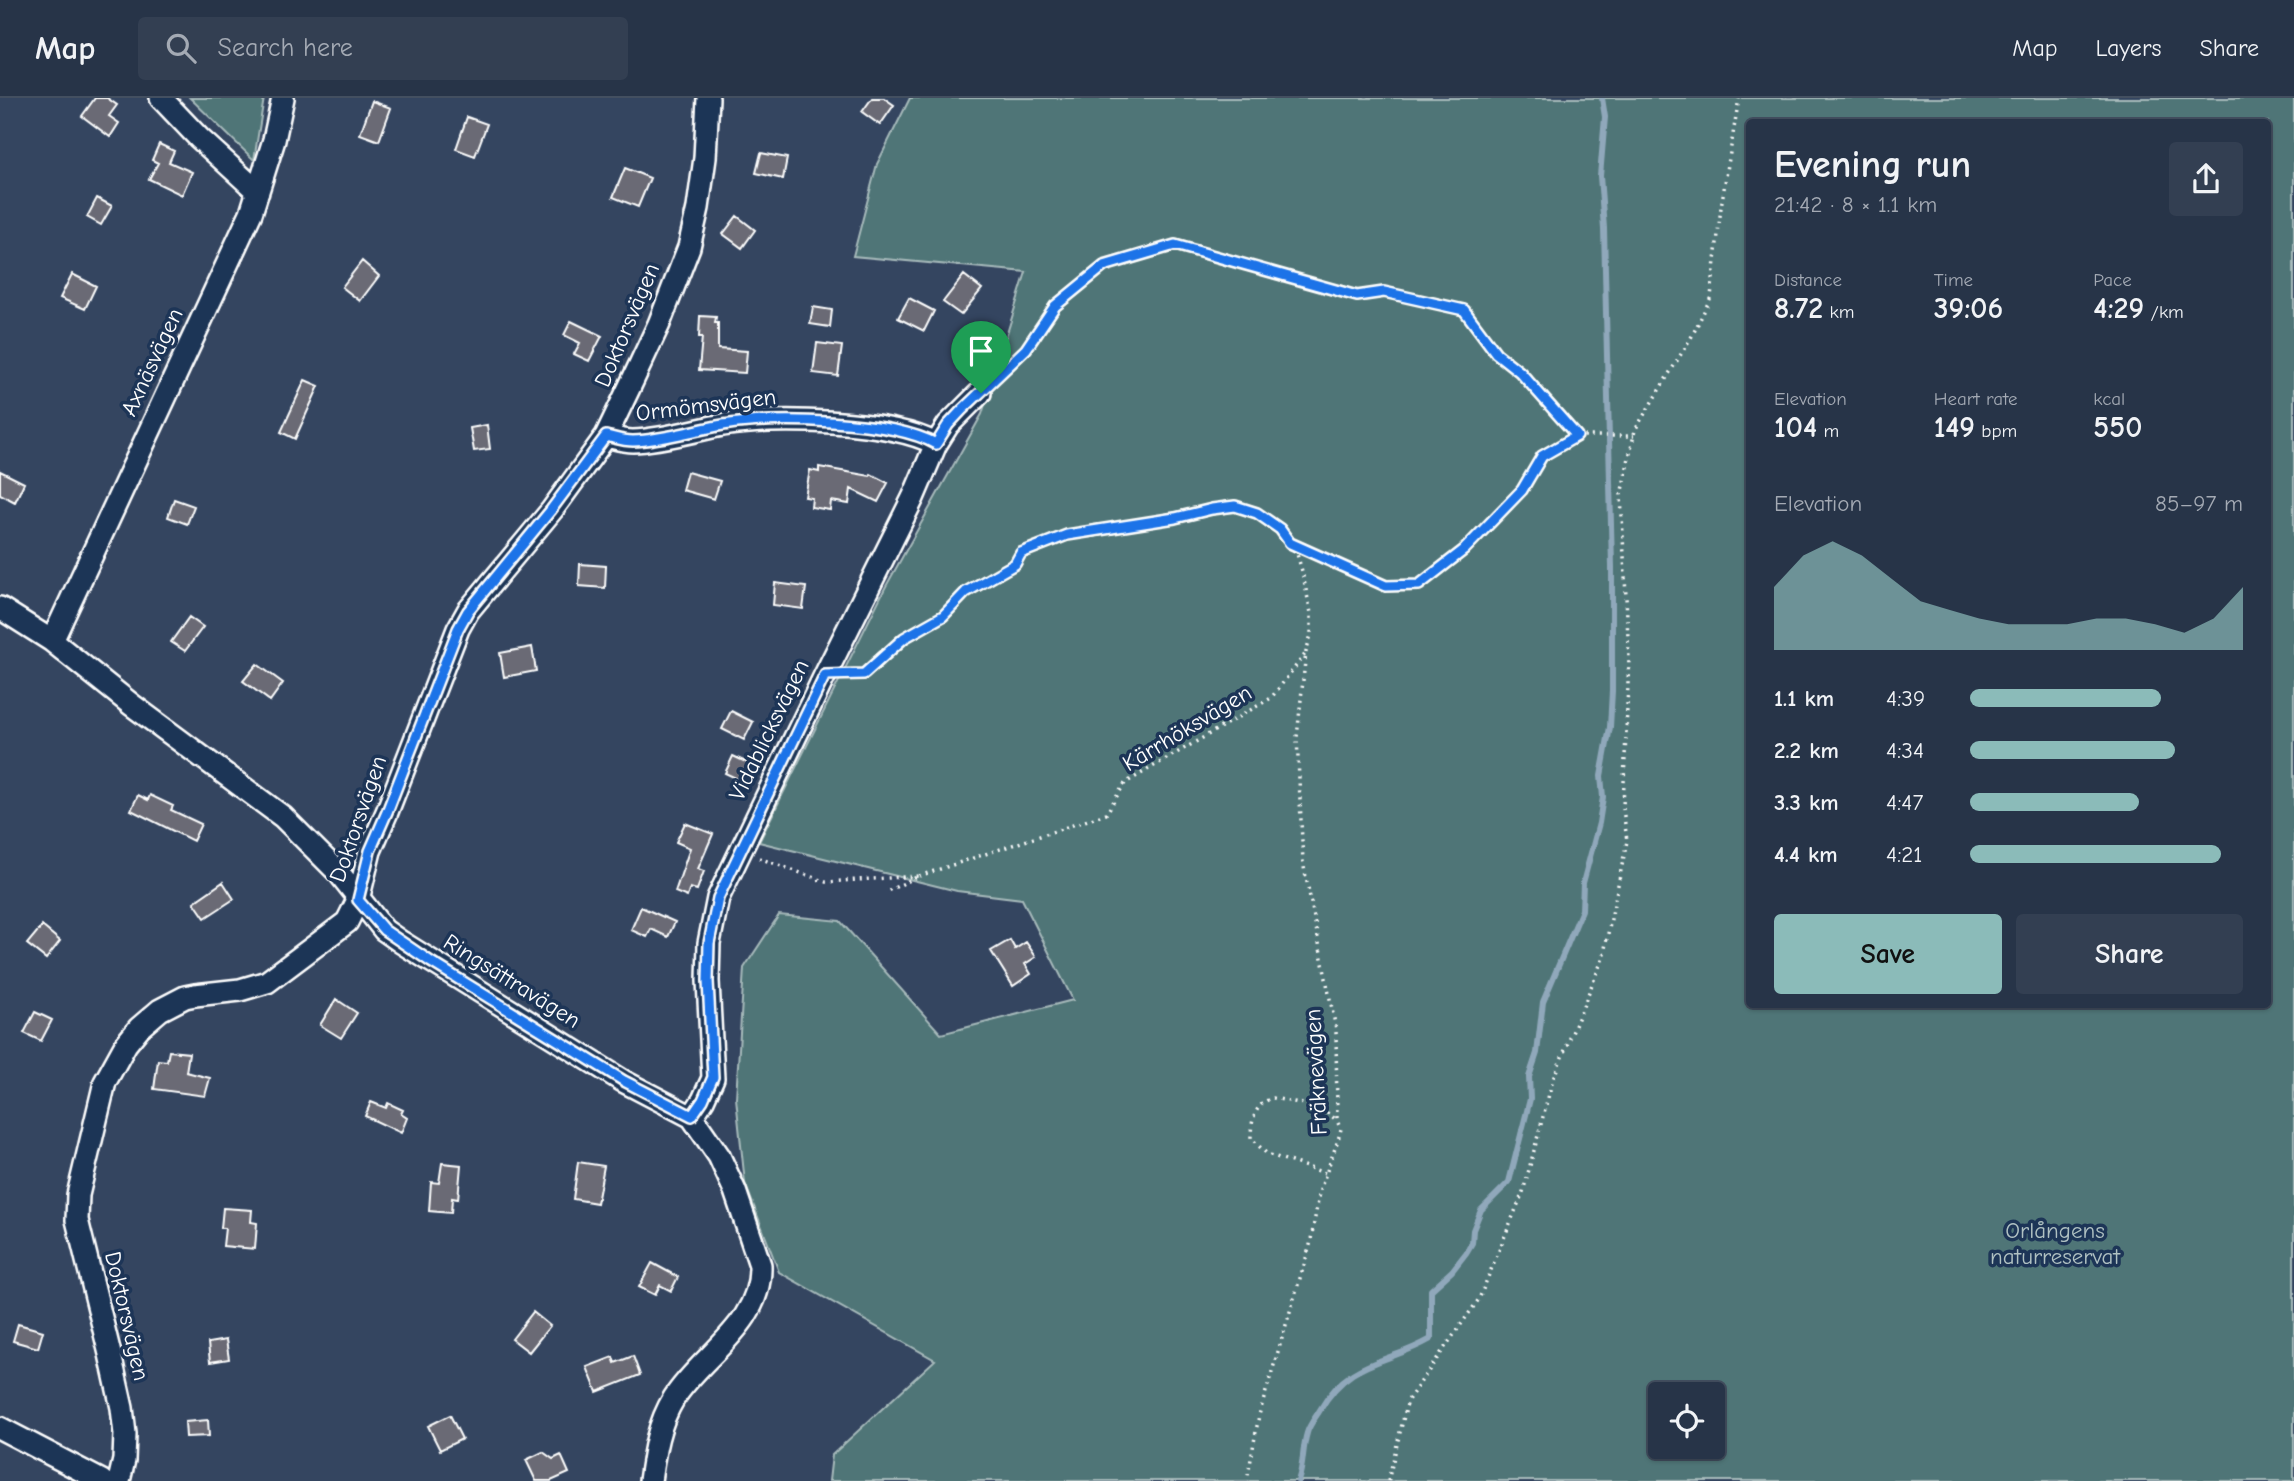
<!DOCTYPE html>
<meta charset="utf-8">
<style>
body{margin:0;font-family:"Comic Neue",sans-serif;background:#333f52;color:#f1f3f6;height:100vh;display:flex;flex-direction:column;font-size:26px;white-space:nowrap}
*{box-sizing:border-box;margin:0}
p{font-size:23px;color:#a4aab4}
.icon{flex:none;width:38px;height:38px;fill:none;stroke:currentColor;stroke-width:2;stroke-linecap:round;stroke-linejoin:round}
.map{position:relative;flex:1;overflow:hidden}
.sheet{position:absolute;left:1746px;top:21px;width:525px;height:889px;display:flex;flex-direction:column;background:#273448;border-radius:7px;box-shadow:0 2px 5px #0004,0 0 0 2px #434f60}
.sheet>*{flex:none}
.fabs{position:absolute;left:1648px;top:1284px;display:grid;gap:14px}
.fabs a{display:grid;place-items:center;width:77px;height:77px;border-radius:7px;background:#273448;box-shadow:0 2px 5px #0004,0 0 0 2px #434f60;font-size:35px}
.pin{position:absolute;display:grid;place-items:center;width:60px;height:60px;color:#fff;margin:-72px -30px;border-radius:50% 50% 50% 0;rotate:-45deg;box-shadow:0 0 7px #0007}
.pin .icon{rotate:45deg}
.round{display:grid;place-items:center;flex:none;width:74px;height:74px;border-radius:7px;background:#333f52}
.headline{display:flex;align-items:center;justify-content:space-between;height:119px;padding:0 28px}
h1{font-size:38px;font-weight:700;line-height:52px}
.figures{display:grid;grid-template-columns:repeat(3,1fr);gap:10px;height:119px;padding:7px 28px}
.figures div{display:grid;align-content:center}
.figures b{font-size:30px;font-weight:700}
.figures small{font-size:19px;font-weight:400}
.figures p{font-size:19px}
.chart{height:196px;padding:14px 28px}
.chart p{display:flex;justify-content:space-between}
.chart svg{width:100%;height:126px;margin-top:7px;fill:#8bbbb9;opacity:.7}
.button{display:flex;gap:14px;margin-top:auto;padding:14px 28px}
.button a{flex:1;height:80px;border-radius:7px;background:#8bbbb9;color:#111;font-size:28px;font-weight:700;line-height:80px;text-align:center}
.button a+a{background:#333f52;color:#f1f3f6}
ul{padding:0 28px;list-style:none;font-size:23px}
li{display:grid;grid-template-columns:112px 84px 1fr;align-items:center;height:52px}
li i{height:18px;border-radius:9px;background:#8bbbb9}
header{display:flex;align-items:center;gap:42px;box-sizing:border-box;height:98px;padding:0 35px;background:#273448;border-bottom:2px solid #434f60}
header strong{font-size:33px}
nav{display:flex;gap:38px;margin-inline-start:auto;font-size:24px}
.search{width:490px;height:63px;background:#333f52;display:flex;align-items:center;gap:18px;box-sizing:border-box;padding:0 24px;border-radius:7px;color:#a4aab4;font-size:26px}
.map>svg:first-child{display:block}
.green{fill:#4f7577;stroke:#a7babb;stroke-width:2;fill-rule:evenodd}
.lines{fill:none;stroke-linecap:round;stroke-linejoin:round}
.stream{stroke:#90a8bb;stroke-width:6}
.building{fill:#6a6b74;stroke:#fff;stroke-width:2}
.minor-casing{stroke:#fff;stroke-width:26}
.path{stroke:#fff;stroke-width:3.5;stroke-dasharray:2 5;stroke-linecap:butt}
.minor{stroke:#1d3557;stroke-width:21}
.route-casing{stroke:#fff;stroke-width:14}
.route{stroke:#1a73e8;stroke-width:9}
.labels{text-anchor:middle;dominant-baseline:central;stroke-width:7;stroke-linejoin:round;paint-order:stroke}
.street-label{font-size:23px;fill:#fff;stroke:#1d3557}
.park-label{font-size:23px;fill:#b0c1c2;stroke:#1d3557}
</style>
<header>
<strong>Map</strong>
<div class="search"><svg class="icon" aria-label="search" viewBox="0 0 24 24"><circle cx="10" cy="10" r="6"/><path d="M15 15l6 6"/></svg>Search here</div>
<nav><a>Map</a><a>Layers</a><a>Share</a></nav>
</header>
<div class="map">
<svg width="2294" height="1383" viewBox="0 0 2294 1383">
<rect width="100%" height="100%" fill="#344560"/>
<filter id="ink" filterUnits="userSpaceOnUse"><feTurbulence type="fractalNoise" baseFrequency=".0143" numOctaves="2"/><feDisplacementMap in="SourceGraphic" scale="14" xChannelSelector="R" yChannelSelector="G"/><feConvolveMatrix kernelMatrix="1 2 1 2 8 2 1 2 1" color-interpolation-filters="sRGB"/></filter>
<g filter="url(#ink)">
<path class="green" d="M190,0H264L254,62Z
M910,0H2294V1383H829L832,1357L935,1262L779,1174L745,1085L736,1000L744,870L779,817L840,823L941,936L1073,902L1022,801L957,793L759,744L885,490L982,316L1026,174L853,158L877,66ZM1750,24H2268V906H1750ZM1661,1297H1713V1349H1661Z"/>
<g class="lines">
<path class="stream" d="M1298,1383C1304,1367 1302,1351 1307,1335C1309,1327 1316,1319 1320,1312C1350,1260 1386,1267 1431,1241V1192L1452,1173L1466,1155L1472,1145L1473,1132L1481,1112L1509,1084L1530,1001L1529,979L1537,955L1543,904L1582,812L1583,785L1599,725L1603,699L1601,678L1610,629L1612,593V469L1604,130L1600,78L1605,19L1602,0"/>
</g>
<path class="building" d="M95,0H107L117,7L109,18L119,25L110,39L82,18Z
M872,0H884L894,7L880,27L862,14Z
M372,3L391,10L379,43L360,36Z
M467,19L487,26L475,58L456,51Z
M159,46L174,53L169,64L192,74L182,97L149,81L158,65L152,62Z
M761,55L787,60L783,81L756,75Z
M625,70L650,80L638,109L613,99Z
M97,100L112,108L101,127L87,119Z
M737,118L755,132L742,150L723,136Z
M362,163L379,178L360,203L342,189Z
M72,176L96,188L85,211L60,200Z
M964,177L982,191L961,217L943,204Z
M909,200L934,213L924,233L898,220Z
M813,209L832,212L830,229L810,226Z
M700,218L716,219L715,225H718V251L747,253L745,275L699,272L702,239H699Z
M571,223L602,238L589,263L574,256L580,245L564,237Z
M817,245L842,248L838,278L813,275Z
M305,282L319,288L295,341L281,334Z
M487,327L490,351L474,353L470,330Z
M819,369L870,378L871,376L888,385L878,404L851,391L849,406L831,403L830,412L811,409L812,400L805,399L810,372L819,374Z
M0,373L24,385L15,404L0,396Z
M687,374L720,383L714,401L682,392Z
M174,401L194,408L187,426L168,419Z
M580,466L606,468L605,490L579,488Z
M775,485L806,489L803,511L773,507Z
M189,519L203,529L185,553L171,544Z
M532,549L536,573L504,579L500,555Z
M257,566L283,585L270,603L243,583Z
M731,613L753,624L744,642L722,631Z
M733,658L750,666L742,683L725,675Z
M138,697L148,702L150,697L173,708L171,712L201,726L193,743L131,712Z
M685,725L713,736L698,771L704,773L697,792L690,790L687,799L675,794L690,750L676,744Z
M223,784L234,801L205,820L194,804Z
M641,809L675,824L668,839L651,831L647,839L631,832Z
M42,828L60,843L46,861L27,846Z
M1010,842L1015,851L1026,844L1036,859L1025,866L1031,876L1013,888L991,853Z
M336,901L357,915L341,940L320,927Z
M35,914L52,922L41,943L24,935Z
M169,953L189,955L186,974L210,980L205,998L154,991L158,962L167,963Z
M371,1004L386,1010L388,1005L403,1012L401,1016L407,1020L401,1035L365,1018Z
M578,1064L604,1068L597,1105L573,1101Z
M442,1065L461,1067L458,1101L452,1100L451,1115L429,1113L431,1084L439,1085Z
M223,1110L252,1112L251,1124L257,1125L255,1151L223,1148L225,1130H221Z
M652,1165L678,1179L671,1193L660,1187L655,1197L639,1189Z
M533,1214L550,1228L529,1254L512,1241Z
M18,1226L43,1233L38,1250L13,1243Z
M226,1242L229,1261L210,1264L208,1245Z
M633,1258L640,1277L597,1294L587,1269L613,1259L615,1265Z
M450,1317L462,1341L440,1352L428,1328Z
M208,1322L209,1338L186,1339L185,1324Z
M543,1354L553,1361L561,1357L569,1375L551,1383H536L526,1362Z"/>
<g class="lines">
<defs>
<path id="minor" d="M161,0L199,40L258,94
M606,338C615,340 624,343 633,343C662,342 695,332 723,327C776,319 889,321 936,346
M0,510L52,543L132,607L283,719L339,775L384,832L401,844L623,983L692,1019L719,1058L735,1093L760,1167C762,1227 703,1255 674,1300C658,1326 654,1354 650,1383
M52,543L251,115L274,42L283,0
M692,1019L703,1002L713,980L708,883L709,845L718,800L825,577L913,400L936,346L948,327L980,295
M0,1330L102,1383
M119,1383L124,1362L125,1336L122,1310L110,1256L77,1122L78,1097L105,984L126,946L139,930L160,912L185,899L195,897L240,892L267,884L347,824L358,802L370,753L387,714L458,531L468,513L552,412L606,338L630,288L659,226L689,149L698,110L705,60L708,0"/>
</defs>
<use href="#minor" class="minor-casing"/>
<path class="path" d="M994,282L1026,252L1055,208L1104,168L1175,147L1357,198L1384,194L1464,212L1496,255L1520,274L1577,338
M1291,445L1386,488L1419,487L1464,452L1522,392L1543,358L1577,338H1634
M849,576L864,575L903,540L943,518L966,494L1015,466L1021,455L1067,437L1235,408L1257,415L1280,431L1289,442L1297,456L1302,473L1311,515V537L1306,554L1297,639L1303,764L1336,931L1337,1023L1341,1031L1338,1042L1320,1092L1310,1147L1259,1317L1247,1383
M759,760L826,784L919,778L885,794
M919,778L1106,716L1125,685L1271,600L1306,555
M1325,1075L1267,1056L1251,1040C1251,1023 1255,1005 1273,1000C1292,1004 1322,1007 1336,1022
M1388,1383L1408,1302L1479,1201L1523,1094L1553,981L1603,860L1627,743L1623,710L1629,560L1621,397L1635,332L1692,238L1711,199L1721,109L1739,0"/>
<use href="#minor" class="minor"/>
</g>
</g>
<g class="lines" filter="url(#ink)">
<defs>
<path id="route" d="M1175,147L1357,198L1384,194L1464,212L1496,255L1520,274L1577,338L1542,358L1522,392L1464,452L1419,487L1386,488L1290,445L1280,431L1257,415L1235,408L1212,411L1175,420L1067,437L1021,455L1015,466L966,494L943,518L904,540L864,576L825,577L718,800L709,845L708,883L713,979L703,1002L692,1018L624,983L431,864L384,832L358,802L370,753L387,714L458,531L468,513L551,412L606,338C615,340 624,343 633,343C662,342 694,332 723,327C776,319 890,321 936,346L948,327L962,312L1026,251L1055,208L1104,168Z"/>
</defs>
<use href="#route" class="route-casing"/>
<use href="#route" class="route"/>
</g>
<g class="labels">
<g class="street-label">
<text transform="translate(627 227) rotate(-67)">Doktorsvägen</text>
<text transform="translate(152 264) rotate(-65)">Axnäsvägen</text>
<text transform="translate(706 307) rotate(-7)">Ormömsvägen</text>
<text transform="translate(1187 630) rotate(-31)">Kärrhöksvägen</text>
<text transform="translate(769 632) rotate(-64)">Vidablicksvägen</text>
<text transform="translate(358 721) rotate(-71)">Doktorsvägen</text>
<text transform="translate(512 883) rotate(32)">Ringsättravägen</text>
<text transform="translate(1316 974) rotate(-93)">Fräknevägen</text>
<text transform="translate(127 1218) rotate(77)">Doktorsvägen</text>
</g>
<g class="park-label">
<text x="2055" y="1132">Orlångens<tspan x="2055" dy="26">naturreservat</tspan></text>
</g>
</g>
</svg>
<div class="fabs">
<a><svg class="icon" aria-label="locate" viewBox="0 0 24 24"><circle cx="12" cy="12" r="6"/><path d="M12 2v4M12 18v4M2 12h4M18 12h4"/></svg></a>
</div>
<div class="pin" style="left:981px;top:295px;background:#1e9e55"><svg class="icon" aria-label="arrive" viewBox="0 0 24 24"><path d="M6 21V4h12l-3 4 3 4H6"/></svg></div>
<section class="sheet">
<div class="headline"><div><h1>Evening run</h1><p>21:42 · 8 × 1.1 km</p></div><a class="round"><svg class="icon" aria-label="share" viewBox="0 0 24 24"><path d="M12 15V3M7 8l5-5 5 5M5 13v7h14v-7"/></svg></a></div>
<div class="figures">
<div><p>Distance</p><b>8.72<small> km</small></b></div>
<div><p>Time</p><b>39:06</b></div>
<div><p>Pace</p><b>4:29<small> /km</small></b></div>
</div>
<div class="figures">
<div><p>Elevation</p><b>104<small> m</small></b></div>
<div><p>Heart rate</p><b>149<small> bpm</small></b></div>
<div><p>kcal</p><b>550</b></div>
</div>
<div class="chart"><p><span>Elevation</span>85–97 m</p>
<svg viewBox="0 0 160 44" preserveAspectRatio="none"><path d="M0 44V22L10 11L20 6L30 11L40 19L50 27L60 30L70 33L80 35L90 35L100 35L110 33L120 33L130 35L140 38L150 33L160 22V44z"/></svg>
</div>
<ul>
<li><b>1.1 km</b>4:39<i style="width:70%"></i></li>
<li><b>2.2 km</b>4:34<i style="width:75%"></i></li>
<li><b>3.3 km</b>4:47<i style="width:62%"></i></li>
<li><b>4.4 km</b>4:21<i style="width:92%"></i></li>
</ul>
<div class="button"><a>Save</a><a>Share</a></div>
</section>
</div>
